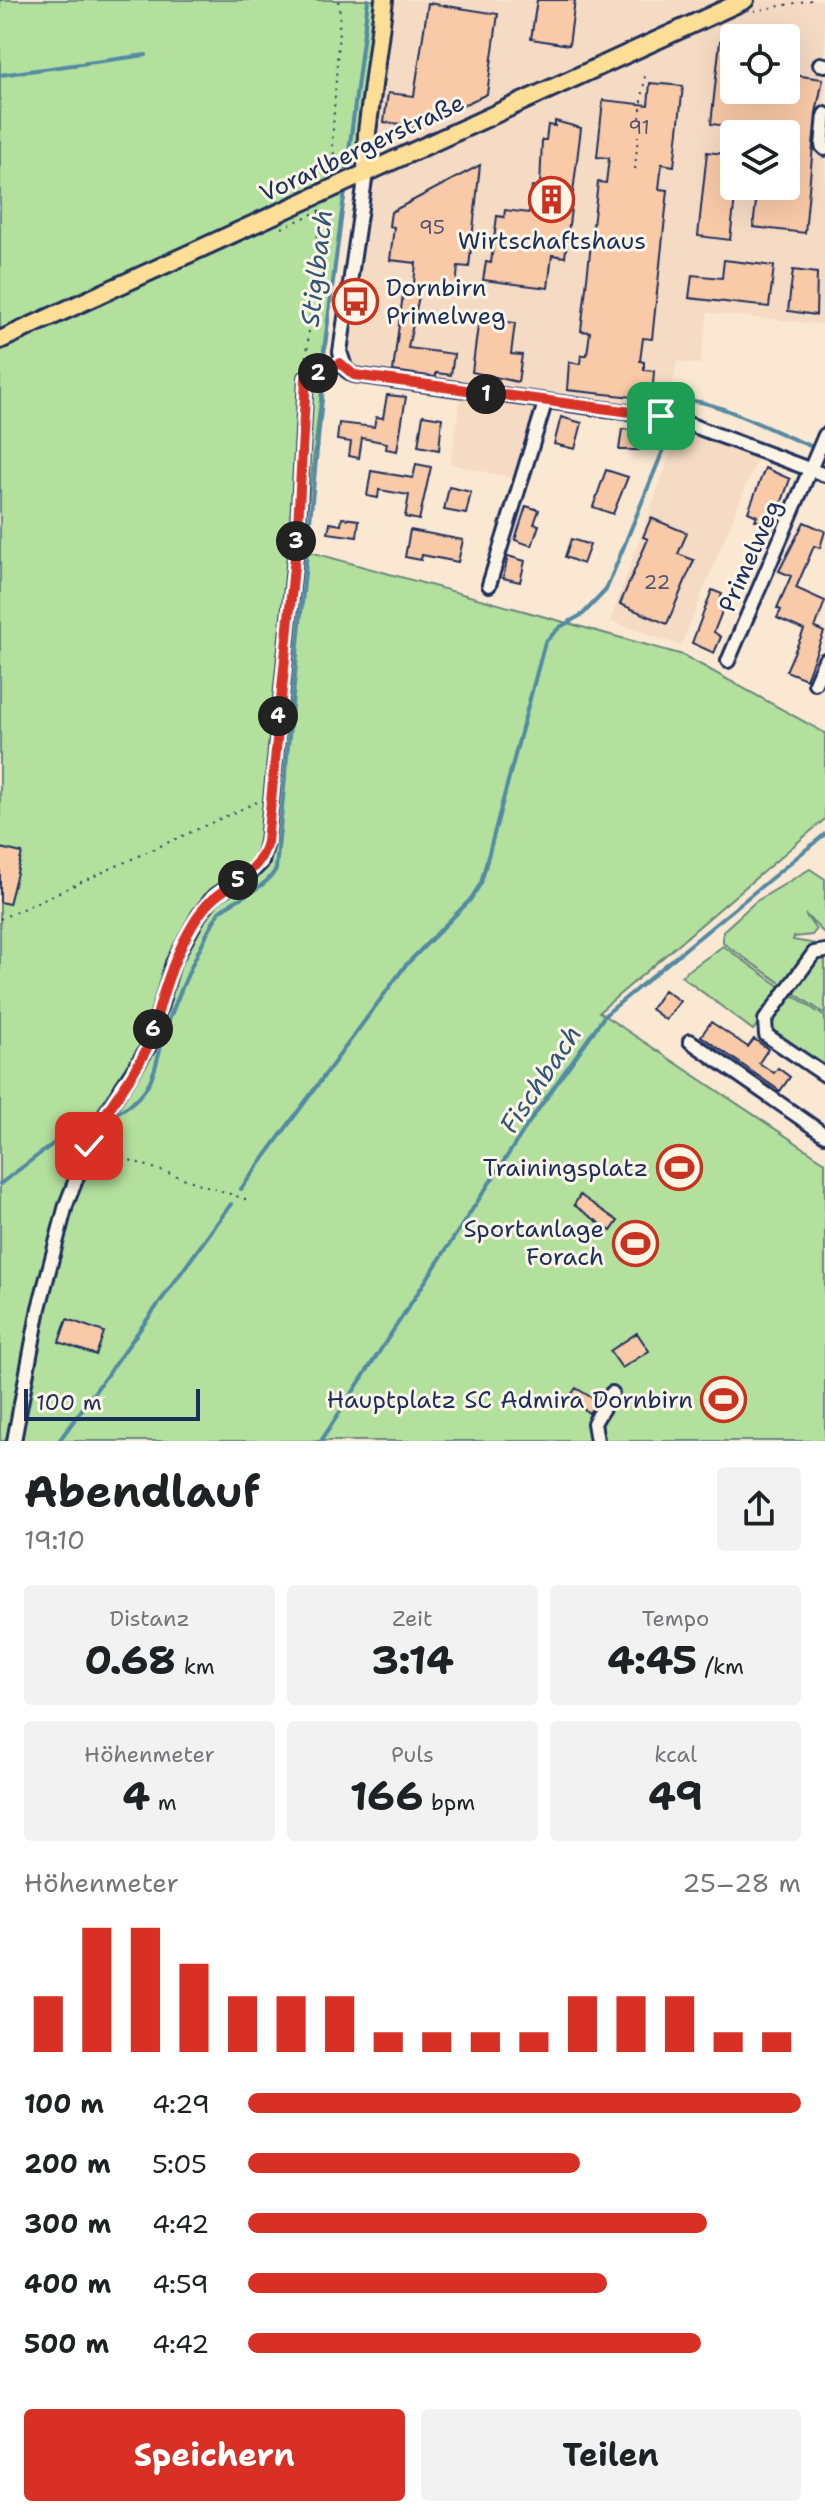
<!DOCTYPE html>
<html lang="de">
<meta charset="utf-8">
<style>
body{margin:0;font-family:"Shantell Sans",sans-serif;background:#f2f2f2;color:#202124;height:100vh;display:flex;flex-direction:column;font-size:30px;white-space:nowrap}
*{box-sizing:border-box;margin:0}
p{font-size:26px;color:#757577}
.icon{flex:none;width:44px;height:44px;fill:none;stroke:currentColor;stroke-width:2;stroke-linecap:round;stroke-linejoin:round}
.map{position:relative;height:1441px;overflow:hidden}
.sheet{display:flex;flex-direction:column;background:#fff;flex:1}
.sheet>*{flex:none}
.tools{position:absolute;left:720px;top:24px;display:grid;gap:16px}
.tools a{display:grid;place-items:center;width:80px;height:80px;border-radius:8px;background:#fff;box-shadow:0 8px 32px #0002;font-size:40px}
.scale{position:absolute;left:24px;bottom:20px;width:176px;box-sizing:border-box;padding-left:8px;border:4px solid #1b2f5e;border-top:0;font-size:22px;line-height:28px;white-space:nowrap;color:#1b2f5e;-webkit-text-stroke:6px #fcf5e5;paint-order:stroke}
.pin{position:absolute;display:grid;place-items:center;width:68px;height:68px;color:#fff;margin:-34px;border-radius:16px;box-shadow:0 4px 12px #0006}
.km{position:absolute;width:40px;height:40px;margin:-20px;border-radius:50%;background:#222;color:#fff;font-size:22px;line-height:40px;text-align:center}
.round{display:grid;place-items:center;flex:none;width:84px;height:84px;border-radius:8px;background:#f2f2f2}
.overview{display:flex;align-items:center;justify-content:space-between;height:136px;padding:0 24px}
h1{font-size:44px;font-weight:700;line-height:60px}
.metrics{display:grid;grid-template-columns:repeat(3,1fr);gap:12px;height:136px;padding:8px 24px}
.metrics div{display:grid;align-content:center;border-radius:8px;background:#f2f2f2;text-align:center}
.metrics b{font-size:40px;font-weight:700}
.metrics small{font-size:22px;font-weight:400}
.metrics p{font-size:22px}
.chart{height:224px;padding:16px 24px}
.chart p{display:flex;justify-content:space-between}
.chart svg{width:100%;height:144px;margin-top:8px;stroke:#d93025;stroke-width:6}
.action{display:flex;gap:16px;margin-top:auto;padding:16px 24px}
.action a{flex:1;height:92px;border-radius:8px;background:#d93025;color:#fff;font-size:32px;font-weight:700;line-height:92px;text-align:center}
.action a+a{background:#f2f2f2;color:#202124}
ul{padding:0 24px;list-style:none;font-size:26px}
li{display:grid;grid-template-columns:128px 96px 1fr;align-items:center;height:60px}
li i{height:20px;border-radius:10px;background:#d93025}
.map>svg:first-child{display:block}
.built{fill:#f6dbc4;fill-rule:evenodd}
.green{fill:#b3e09d;stroke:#67887e;stroke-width:2}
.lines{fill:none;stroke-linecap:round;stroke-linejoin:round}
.stream{stroke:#528aa4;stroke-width:4}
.building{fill:#f9caa8;stroke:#1b2f5e;stroke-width:2}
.minor-casing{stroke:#1b2f5e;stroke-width:18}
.major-casing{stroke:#1b2f5e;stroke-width:22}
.path{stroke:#1b2f5e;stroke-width:2;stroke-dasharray:2 6;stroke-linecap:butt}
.minor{stroke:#fcf5e5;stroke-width:12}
.major{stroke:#fdde96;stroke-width:16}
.route-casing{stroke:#fff;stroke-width:16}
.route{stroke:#d93025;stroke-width:10}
.labels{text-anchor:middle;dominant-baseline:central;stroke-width:6;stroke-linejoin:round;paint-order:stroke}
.number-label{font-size:20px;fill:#525670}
.street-label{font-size:24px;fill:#1b2f5e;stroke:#fcf5e5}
.poi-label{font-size:24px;fill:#1b2f5e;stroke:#fcf5e5;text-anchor:end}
.water-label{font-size:26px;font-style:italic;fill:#32557b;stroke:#fcf5e5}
</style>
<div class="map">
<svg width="825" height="1441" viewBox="0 0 825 1441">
<rect width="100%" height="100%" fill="#fbe8d3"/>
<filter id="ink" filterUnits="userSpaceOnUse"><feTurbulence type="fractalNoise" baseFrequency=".0125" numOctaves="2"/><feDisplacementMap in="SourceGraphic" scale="16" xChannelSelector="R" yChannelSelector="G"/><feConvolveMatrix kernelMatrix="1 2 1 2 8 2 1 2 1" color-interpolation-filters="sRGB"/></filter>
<g filter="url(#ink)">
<path class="built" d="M391,0H825V325L708,313L700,364L677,362L668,411L555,393L536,412L512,478L450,464L460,399L458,386L346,366L369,193L371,132ZM734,38H786V90H734ZM734,134H786V186H734Z
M679,431L757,459L681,646L610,621Z"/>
<path class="green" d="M0,0H376L355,157L341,214L303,550L683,655L825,733V819L599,1012L825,1162V1441H0Z
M810,869L825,879V934L805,914L816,930L812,935L794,937L793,940L816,944L782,984L723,943V931L755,902Z
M723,946L784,989L753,1030L681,976Z
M825,954V1014L791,991L815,957Z
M790,993L825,1017V1071L774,1037L770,1021Z"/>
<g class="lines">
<path class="stream" d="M0,75L146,55
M346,176L368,0
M679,401C708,393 790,442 825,451
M109,1117C162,1092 152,1063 169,1020C183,984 199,946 219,912C236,897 265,890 276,869L323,388V358L345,189
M0,1184L62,1137L97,1121
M241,1189L405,966L470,900L481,883L545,642L560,627L583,614L606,590L669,436
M59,1441L231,1204
M321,1441L530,1121L605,1015L825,834"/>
</g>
<path class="building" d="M537,0H575L569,45L531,39Z
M428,3L498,14L487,94L409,130L410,125L384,122L388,93L414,96Z
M720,41L734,43V90H786V74L823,79L816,113L805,233L753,227L756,202L735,198L730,240L698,236L707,152L734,155V186H786V134H759L760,130L711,124Z
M650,83L683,86L674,166L662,164L659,189L668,190L652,339L643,338L640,361L644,362V370L654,371L652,399L567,390L569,362L580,364L581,355H587L590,332L581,331L598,182L606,183L609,158L597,157L603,100L648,105Z
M555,121L581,128L565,257L552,255L548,288L483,280L486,262L491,263L497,216L504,217L505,210L529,213L532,186L540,187L542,140H546L548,125L555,126Z
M480,165L469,267L458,266L456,288L414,283L416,263L390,260L394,227L389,226L391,212Z
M724,260L774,266L769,307L689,298L692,275L722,278Z
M793,270L817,273L816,315L788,311Z
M403,294L419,296L408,348L454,354L451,375L436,373V377L393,371Z
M479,318L515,323L511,354L522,355L518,382L472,372Z
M387,395L406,397L397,451L386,449L387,443L362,438L359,458L349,456L351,442L337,440L339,423L374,427L376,417L383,418Z
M423,415L442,418L439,450L418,446Z
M561,417L582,423L575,449L554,444Z
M622,429L641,431L639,450H619Z
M416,464L431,467L419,520L405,517L409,495L379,490L378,498L367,496L371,471L413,478Z
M765,468L790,479L773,527L755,520L757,516L748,512Z
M606,470L628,477L613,514L593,507Z
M449,487L471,492L466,514L444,510Z
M526,506L539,510L534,524L539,525L532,546L515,540Z
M342,518L359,520L357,537L328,533L330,523L341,525Z
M651,518L687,533L678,554L694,560L667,624L620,604L648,539L643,537Z
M804,522L825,531L820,548L814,546L796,588L825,601L815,628L824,632L806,679L786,671L804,630L777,618L781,610L777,608L791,576L779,571Z
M410,530L463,540L458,562L422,555L421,560L405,557Z
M571,539L590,545L583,564L565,557Z
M508,556L525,561L520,582L503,578Z
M712,590L722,594L719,604L722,606L721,614L714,632L721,637L714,653L692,643Z
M0,848L22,853L9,904L0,902Z
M664,990L680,1001L666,1020L651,1009Z
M711,1022L748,1047L754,1039L768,1049L759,1063L774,1073L778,1068L790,1077L780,1091L701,1036Z
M580,1195L618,1221L611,1231L574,1205Z
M67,1319L104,1332L96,1355L59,1342Z
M637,1333L649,1351L622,1368L610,1351Z
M576,1388L597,1401L589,1413L569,1398Z"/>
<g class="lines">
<defs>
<path id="minor" d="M820,64L825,65
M825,114L822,146L825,149
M366,173L340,352L346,370L354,375L672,418L825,475
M489,585L545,403
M728,661L825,435
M815,683L825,660
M825,951L814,953L765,1020L766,1035L825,1075
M690,1041L825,1135
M14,1441L39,1308L66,1205L96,1128L149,1046L173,963L199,915L214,896L254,870L262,862L267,842L298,526L306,378L340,363
M597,1441L594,1423L612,1393"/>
<path id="major" d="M366,173L367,132L384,0
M0,340L745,0"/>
</defs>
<use href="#minor" class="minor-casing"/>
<use href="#major" class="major-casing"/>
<path class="path" d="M754,11L811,0
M640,118L645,75
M381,136L387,148
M635,169L638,136
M337,170L332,144L340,13L338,0
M282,228L323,209
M306,365L319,212
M0,919L257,802
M100,1150L251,1201"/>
<use href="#minor" class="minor"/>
<use href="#major" class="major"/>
</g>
</g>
<g class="lines" filter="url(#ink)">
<defs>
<path id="route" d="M89,1146C104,1109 132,1081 148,1046C154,1033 156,1018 160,1005C169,973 180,943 199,915C221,881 256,883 267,842L298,526L306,378L340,363L354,375L661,416"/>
</defs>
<use href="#route" class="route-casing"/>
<use href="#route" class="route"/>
</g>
<defs>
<symbol id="building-ring" viewBox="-11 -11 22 22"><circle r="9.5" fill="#fcf5e5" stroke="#c8321e" stroke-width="1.5"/><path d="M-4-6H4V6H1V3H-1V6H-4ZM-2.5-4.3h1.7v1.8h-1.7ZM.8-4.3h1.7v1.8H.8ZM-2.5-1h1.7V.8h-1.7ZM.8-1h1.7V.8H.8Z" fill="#c8321e"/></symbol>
<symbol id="bus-ring" viewBox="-11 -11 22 22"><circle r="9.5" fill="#fcf5e5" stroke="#c8321e" stroke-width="1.5"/><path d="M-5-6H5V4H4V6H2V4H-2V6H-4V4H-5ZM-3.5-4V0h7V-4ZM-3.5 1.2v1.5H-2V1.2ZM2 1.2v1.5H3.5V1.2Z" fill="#c8321e"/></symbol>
<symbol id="stadium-ring" viewBox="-11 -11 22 22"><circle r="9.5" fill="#fcf5e5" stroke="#c8321e" stroke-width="1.5"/><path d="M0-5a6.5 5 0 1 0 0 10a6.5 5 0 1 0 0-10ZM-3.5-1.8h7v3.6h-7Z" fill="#c8321e"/></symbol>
</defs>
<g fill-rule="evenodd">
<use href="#building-ring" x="526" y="174" width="51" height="51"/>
<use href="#bus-ring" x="330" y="276" width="51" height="51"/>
<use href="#stadium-ring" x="654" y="1142" width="51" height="51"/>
<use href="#stadium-ring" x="610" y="1218" width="51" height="51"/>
<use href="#stadium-ring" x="698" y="1374" width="51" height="51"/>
</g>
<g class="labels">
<g class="number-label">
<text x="639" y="127">91</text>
<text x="432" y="227">95</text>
<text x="657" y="582">22</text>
</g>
<g class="street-label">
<text transform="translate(362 148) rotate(-25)">Vorarlbergerstraße</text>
<text transform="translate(750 556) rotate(-66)">Primelweg</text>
</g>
<g class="poi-label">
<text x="552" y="241" text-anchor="middle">Wirtschaftshaus</text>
<text x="386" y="288" text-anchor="start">Dornbirn<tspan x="386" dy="28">Primelweg</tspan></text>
<text x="648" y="1168">Trainingsplatz</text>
<text x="604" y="1229">Sportanlage<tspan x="604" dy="28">Forach</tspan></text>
<text x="693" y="1400">Hauptplatz SC Admira Dornbirn</text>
</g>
<g class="water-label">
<text transform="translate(316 268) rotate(-83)">Stiglbach</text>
<text transform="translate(540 1079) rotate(-56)">Fischbach</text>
</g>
</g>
</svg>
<div class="tools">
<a><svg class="icon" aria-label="locate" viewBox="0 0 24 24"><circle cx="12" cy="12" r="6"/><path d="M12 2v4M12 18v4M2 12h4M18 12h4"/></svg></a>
<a><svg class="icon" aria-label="layers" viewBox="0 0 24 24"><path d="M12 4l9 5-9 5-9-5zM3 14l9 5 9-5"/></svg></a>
</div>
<div class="scale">100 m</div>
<div class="pin" style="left:661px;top:416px;background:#1e9e55"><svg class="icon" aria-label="arrive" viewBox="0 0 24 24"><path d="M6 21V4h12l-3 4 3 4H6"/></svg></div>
<div class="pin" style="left:89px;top:1146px;background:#d93025"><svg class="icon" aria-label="check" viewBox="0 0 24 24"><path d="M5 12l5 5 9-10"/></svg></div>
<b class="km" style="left:486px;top:394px">1</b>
<b class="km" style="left:318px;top:373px">2</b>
<b class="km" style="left:296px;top:541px">3</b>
<b class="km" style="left:278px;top:716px">4</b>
<b class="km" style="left:238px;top:880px">5</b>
<b class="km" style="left:153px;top:1029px">6</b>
</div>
<section class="sheet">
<div class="overview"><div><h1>Abendlauf</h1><p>19:10</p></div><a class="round"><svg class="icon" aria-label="share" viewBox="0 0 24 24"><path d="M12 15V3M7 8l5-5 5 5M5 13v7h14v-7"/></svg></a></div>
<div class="metrics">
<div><p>Distanz</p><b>0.68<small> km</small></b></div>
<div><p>Zeit</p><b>3:14</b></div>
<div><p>Tempo</p><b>4:45<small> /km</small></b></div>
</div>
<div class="metrics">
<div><p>Höhenmeter</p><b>4<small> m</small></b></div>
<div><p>Puls</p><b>166<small> bpm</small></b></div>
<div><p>kcal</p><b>49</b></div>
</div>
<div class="chart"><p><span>Höhenmeter</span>25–28 m</p>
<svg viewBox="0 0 160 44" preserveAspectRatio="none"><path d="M5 44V27M15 44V6M25 44V6M35 44V17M45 44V27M55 44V27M65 44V27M75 44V38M85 44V38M95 44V38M105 44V38M115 44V27M125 44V27M135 44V27M145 44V38M155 44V38"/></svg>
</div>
<ul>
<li><b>100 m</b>4:29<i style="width:100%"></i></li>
<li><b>200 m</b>5:05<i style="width:60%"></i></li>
<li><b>300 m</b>4:42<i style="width:83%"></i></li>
<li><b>400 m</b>4:59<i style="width:65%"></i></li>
<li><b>500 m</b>4:42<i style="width:82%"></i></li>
</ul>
<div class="action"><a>Speichern</a><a>Teilen</a></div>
</section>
